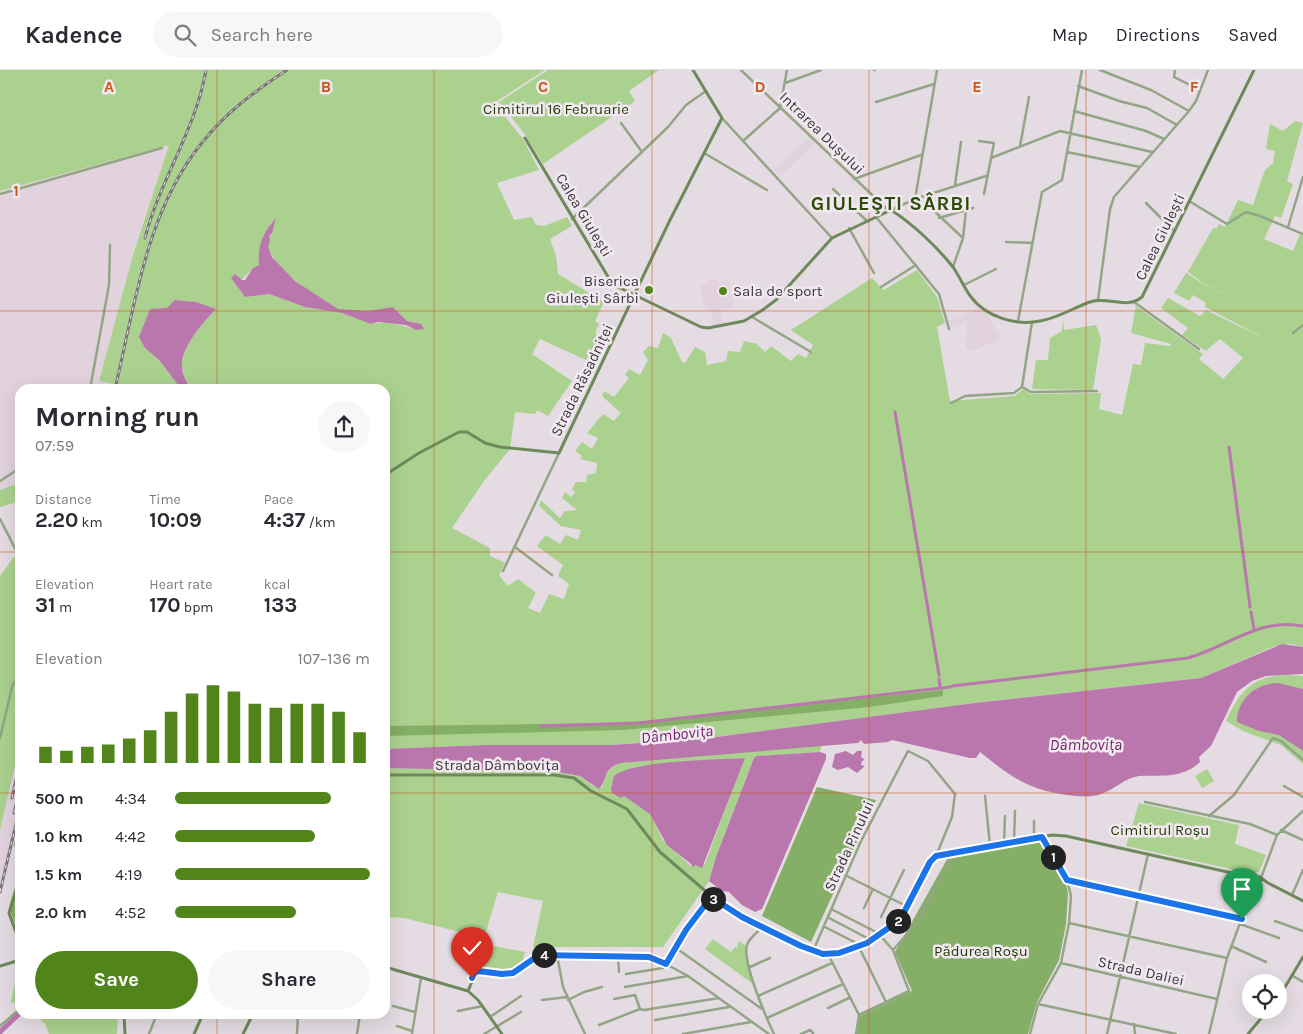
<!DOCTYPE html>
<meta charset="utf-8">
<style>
body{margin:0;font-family:Karla,sans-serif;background:#f7f7f7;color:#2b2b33;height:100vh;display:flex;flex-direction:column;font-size:19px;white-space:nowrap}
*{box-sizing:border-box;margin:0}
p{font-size:16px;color:#7c7c81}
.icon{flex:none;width:28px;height:28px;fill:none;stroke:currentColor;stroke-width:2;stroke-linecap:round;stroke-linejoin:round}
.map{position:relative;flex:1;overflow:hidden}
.details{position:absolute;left:15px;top:314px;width:375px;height:635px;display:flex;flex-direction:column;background:#fff;border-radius:15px;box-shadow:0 5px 20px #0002}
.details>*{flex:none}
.buttons{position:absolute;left:1242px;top:904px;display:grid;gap:10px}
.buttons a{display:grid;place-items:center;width:45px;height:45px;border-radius:50%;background:#fff;box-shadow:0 5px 20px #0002;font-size:25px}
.pin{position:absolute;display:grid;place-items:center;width:42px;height:42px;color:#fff;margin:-51px -21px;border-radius:50% 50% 50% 0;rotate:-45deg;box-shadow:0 0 5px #0007}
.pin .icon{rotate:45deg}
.km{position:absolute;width:25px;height:25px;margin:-12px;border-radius:50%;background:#222;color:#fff;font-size:14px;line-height:25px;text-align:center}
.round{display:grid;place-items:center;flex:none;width:52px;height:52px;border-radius:26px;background:#f7f7f7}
.overview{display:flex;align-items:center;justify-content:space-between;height:85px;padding:0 20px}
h1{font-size:28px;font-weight:700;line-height:38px}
.figures{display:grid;grid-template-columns:repeat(3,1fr);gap:8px;height:85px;padding:5px 20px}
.figures div{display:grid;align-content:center}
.figures b{font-size:21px;font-weight:700}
.figures small{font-size:14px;font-weight:400}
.figures p{font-size:14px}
.chart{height:140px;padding:10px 20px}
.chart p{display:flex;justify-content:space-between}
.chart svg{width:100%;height:90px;margin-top:5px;stroke:#51851b;stroke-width:6}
.primary-button{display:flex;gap:10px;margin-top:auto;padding:10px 20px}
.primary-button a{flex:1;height:58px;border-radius:30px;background:#51851b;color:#fff;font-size:20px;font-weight:700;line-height:58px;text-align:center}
.primary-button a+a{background:#f7f7f7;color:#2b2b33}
ul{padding:0 20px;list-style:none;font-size:16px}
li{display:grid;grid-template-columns:80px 60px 1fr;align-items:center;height:38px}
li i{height:12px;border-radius:6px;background:#51851b}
header{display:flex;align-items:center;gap:30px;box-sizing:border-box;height:70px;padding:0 25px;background:#fff;border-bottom:1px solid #e1e1e2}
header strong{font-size:24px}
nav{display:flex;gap:28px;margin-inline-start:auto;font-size:18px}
.search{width:350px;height:45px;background:#f7f7f7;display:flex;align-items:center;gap:12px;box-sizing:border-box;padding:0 18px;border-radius:28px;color:#7c7c81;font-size:19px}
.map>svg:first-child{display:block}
.built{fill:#e2d2de}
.green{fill:#abd18f;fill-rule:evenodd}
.forest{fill:#85ae66}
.water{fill:#b977ad}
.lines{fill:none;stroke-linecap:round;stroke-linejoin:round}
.canal{stroke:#b977ad;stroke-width:3}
.river{stroke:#b977ad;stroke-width:5}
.street{stroke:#93a586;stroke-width:2.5}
.secondary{stroke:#6e895b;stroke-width:3}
.rail-casing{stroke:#7b767a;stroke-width:3}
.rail{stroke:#f2e9f0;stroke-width:1;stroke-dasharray:4;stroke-linecap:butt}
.route-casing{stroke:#fff;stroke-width:10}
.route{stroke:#1a73e8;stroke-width:6}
.grid{fill:none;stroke:#ce5413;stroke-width:1;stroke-opacity:0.55}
.poi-dot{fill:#51851b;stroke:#f2e9f0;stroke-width:2}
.labels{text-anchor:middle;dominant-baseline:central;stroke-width:5;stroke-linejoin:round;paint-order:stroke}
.park-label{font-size:15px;fill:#1f3903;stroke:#f2e9f0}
.street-label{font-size:15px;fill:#3b373a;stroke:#f2e9f0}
.poi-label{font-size:15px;fill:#3b373a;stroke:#f2e9f0;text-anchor:end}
.water-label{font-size:16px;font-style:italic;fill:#6e1f64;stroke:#f2e9f0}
.district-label{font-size:20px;font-weight:bold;letter-spacing:1px;fill:#2b4c07;stroke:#f2e9f0}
.grid-label{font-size:16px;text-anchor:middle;font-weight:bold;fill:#ce5413;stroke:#f2e9f0;stroke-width:5;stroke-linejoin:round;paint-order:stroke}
</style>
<header>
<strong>Kadence</strong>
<div class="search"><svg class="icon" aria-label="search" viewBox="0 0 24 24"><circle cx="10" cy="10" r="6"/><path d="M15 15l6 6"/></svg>Search here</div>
<nav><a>Map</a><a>Directions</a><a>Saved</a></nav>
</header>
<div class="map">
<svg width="1303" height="964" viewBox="0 0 1303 964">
<rect width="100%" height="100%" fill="#e4dce2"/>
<path class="built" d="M809,67L815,73L780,106L774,100Z
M169,75L133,185L99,310L119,315L118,319H20V413L0,420V121Z
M718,209L719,213L728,211L734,237L720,240L723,253L713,255L711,243L705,238L700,218L709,210Z
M979,238L987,244L1001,269L975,280L966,278L967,251L950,258L949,251Z
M20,674V737L0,825V760Z"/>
<path class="green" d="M0,0H545L494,33L523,69L539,100L497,113L514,150L532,147L536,155L544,156L567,147L572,156L550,169L556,186L558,204L604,232L595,251L599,254L595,263L602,267L597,280L593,278L586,290L540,269L532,284L572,311L548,346L537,340L535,344L515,342L510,379L484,411L452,458L490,478V486L505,493L499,505L508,516L518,509L536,523L528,538L540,543L549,524L564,529L569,514L558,506L563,495L537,476L546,465L560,474L566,465L578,470L581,460L561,456L539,436L541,430L560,448L565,441L577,440L562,428L565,422L571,427L575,422L572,419L576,412H586L587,405L596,403L597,393L580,389L582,386L575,381L582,372L592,379L598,368L587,363L603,344L614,351L621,343L602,326L604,321L614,327L629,308L625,305L629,299L640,305L648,290L643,282L649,276L658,278L663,263L671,268L682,292L685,293L695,277L705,282L707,295L726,291L728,281L740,282L744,271L757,274L765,282L771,276L791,291L798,284L806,288L813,275L791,260L872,208L884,220L917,200L937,227L945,253L937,257L950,331L1015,326L1023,319L1031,324L1101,323L1099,339L1122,345L1133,294L1141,295L1145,273L1170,276L1171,274L1131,263L1136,236L1203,284L1199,289L1223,309L1243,288L1220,269L1206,281L1182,265L1188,258L1161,238L1168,228L1200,246L1206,240L1270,271L1205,237L1206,233L1193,225L1189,231L1174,223L1186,203L1202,213L1257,240L1203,213L1188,202L1213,158H1217L1219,154L1225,157L1238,130L1253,135L1265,100L1273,93L1275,81L1266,79L1270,54L1283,61L1295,51L1303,53L1287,111L1293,114L1281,148L1275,146L1264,169L1293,181L1300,164L1303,166V577L1291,574L1275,576L1201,608L975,633L701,669L611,675H485L385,679V319H190C187,311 183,305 182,296C180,279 204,251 216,239H150L140,267L145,278L160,291L181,319H118L119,315L99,311L133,185L169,75L0,121ZM275,149C272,158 266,169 268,178C273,195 323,236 339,240C356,243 377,243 393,237L407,251L421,254L416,260C408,256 381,250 373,254L342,243L305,237L269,224L245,227L236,215C243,209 252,198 259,195C257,177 263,162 275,149Z
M548,0H659L629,21L635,31L543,94L524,63L499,32Z
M1063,249L1064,260L1096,255L1101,269L1093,320L1032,319L1036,290H1048L1050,268L1062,261Z
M20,413V431L0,437V420Z
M16,484L20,488V674L0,760V506Z
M1303,606V694L1281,675L1243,661L1226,651C1243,613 1260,602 1303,606Z
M822,675L820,682L756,686L754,688L716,787L709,811L663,877H533L543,831L498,822L484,868L404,848L390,847L387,853L385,852V698L558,702L580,706L595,717H602C606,704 608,697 621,693ZM744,688L705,794L695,795L693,798L663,770L650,743L624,726L615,724L635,698L674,693Z
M1207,699L1214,711L1202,718L1195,706Z
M1139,733L1239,755L1235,774L1266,785L1259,802L1249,803L1126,776Z
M713,869L731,882L735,877L737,878L739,871L746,876L753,914L705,879Z
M483,874L525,882C521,907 497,900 478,897Z
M19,894L20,895V934L11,932Z
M35,944H118L117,964H49L45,954Z"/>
<path class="forest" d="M943,620V626L869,637L623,660L385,666V656L624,653Z
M817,717L876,730L811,872L762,846Z
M1039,769L1042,771L1066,813L1068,824L1066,854L1059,890L1037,932L1028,964H857L858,947L912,921L895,882L950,784Z
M20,807V867L10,840Z"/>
<path class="water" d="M276,148L272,163L269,166L270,171L268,177L272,187L295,211L338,239L368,241L393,237L407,251L421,254L424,259L416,260L406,255L378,252L371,254L342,243L305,237L269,224L245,227L231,208L235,204L242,210H245L253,198L259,195C257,176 263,162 276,148Z
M175,230L196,232L216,239C204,251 180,279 182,296C182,305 187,311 190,319H181L160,291L145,278L139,267L150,239L167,238Z
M1282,574L1303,577V604L1266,606L1252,611L1237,622L1211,676L1199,687L1200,692C1182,709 1161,705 1139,706C1126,707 1114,720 1101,724C1090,728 1079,726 1067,725C1028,720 1010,706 980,682L976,688H970L892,670L888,672L864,674L861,670L858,673L621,693C602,699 609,707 599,719L580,706L558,702L385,698V679L485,675H611L701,669L975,633L1201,608Z
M1278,613L1303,619V681L1279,665L1259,661L1237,652C1237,629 1256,613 1278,613Z
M846,681L853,685L857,681H862L861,687L865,690L862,691L861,695L865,696L857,703L848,697L838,700L832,697L835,684Z
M820,682L826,684V689L762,839L755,842L742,835L729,822L722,821L709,811L716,787L754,688L756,686Z
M745,688L702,798L695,795L693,798L691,794L667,775L650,744L624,726L621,728L612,723L611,719L614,706C633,690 718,690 745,688Z"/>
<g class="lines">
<path class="canal" d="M895,342L939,605
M1229,377L1250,537
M1251,542L1254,559
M939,609L940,618
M952,616L1188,588C1228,577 1259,547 1303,556
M540,656L639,653L950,617"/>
<path class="river" d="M0,962L20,943"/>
<path class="street" d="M741,0L889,141
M874,0H875
M1100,0L1151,20L1189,41
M1175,0L1174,7L1200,20
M785,13L821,0
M1078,16L1119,31L1147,38L1177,55
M876,32L934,14
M1074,41L1146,61L1164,69
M722,48L832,168
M621,53L642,82
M743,71L780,38L787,0
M979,71L994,73L984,124
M1020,76L1029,27
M1067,82L1140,97
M704,83L767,120
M991,88L1060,61L1152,82
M854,109L921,85
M955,115L961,72
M833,119L867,151
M0,124L162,78
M915,129L937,0
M1189,131L1227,154L1246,142L1260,146L1303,164
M1146,133L1174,161
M891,140L915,129L986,106
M933,140L963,168
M876,147L939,224L949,259
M939,148L973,138
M572,149L668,57L686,35L706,21
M1288,157L1303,107
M849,158L874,203
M1006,172L1033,173
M953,197L963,168L966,140
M964,215L996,199
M881,217L916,195
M1098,230L1110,139L1114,127L1189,41L1196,31L1208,0
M1134,232L1199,279
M752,247L811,282
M1018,251L1042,122L1062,110L1082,0
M1293,263L1303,255
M1022,317L1032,252
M90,319L109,215L110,175
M951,333L965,326L1014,323L1022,317L1031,322L1097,321
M0,411L20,398
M0,449L20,488
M515,477L552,505
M503,501L559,383
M0,668L12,617L20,601
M1284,716L1303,727
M985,726L990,775
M1145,732L1250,754L1277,765
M1209,746L1234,725L1273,668L1281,671L1303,690
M20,754L15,775L20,783
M1281,760L1303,770
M1034,768V751
M1014,771L1015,741
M1004,773L1005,746
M847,806L908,837
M1261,808L1277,765L1303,741
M1067,810L1243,849
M1292,825L1303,800
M864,838L873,819
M833,840L878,863L893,880
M881,847L904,800
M829,848L871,870
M1275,851L1303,861
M1069,853L1227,888
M1240,854L1279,868
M762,857C758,862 749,868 747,875C742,892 766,947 774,964
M825,857L862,876
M1231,876L1266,892
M859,877L886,932
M676,878L762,939
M813,881L861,771L908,681L928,691L955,724L952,747L936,786
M828,884L859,945
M557,885L563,917L585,964
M618,886L619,902
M1061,893L1217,929
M666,894L688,906L769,964
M750,897L770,888
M626,904L669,897
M1293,906L1303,912
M625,917L688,906
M758,926L832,893
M614,929L635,925L640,939L644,940L719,928
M542,930L567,927
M568,930L584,922L602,917
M1038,934L1176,964
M393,936L415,942
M828,938L849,928
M458,941L483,936
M490,947L521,926
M767,948L843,914
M655,950L729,937
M1134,954L1135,964
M599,955L640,939
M0,956L20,939
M397,956L412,961
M149,964L157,944
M297,964L298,944
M357,964L360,944
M412,964L421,908
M484,964L521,942
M683,964L751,952
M801,964L810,960L813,963
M856,964L859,945L909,921L893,880L917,853L955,783
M1030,964L1038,934L1061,893L1069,853L1071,826L1067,810L1042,767
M1107,964L1148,784
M1209,964L1227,888L1255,813"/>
<path class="secondary" d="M525,68L610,210L618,217L701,257L708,258L744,251L761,241L776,230L832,168L891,140C913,154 937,177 953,197C960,207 964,218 971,227C986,247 1016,256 1040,251C1058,248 1073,238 1090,232C1108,226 1126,240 1142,227L1254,0
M385,405L419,383L459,362H467L485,373L500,377L559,383L669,152L722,48L693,0
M385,705H554L574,708L591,721L627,739L660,782L724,837L818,883H839L859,877L898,852L906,841L930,792L936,786L1052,765L1066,766L1250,807H1260L1268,813L1303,831
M20,806L9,843L20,873
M1256,808L1255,812L1258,814L1262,809
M0,896L20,890
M385,897L468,921L478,930L502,964
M468,921L476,902L513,903L539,885L649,887L666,894L686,860L711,827
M1279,927L1303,887
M124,944L125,964
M194,964L203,944
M243,964L253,944
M1248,964L1268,940"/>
<defs>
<path id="rail" d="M145,168C160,110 196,59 206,0
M115,319C135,235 146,142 201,74C225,43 255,21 287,0
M12,728L20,692
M14,743L20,719
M0,822L20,737"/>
</defs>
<use href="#rail" class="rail-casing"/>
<use href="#rail" class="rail"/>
</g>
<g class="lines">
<defs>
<path id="route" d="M472,908L474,903L478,901L502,904L513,903L539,885L649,887L666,894L686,860L711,827L742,847L801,876L823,884L839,883L867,873L900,850L930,792L936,786L1042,767L1067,810L1242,849"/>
</defs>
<use href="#route" class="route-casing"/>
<use href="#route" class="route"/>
</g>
<path class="grid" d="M217,0V319M434,0V964M652,0V964M869,0V964M1086,0V964M0,241H1303M0,482H20M385,482H1303M0,723H20M385,723H1303M217,944V964"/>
<g class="poi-dot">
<circle cx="649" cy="220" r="5"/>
<circle cx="723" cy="221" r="5"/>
</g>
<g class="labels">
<g class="park-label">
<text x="556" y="39">Cimitirul 16 Februarie</text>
<text x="1160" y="760">Cimitirul Roșu</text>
<text x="981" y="881">Pădurea Roșu</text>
</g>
<g class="street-label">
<text transform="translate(822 63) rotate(44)">Intrarea Dușului</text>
<text transform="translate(584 145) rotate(59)">Calea Giulești</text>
<text transform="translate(1160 167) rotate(-64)">Calea Giulești</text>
<text transform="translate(582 310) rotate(-64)">Strada Răsadniței</text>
<text x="497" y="695">Strada Dâmbovița</text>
<text transform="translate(849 776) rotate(-65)">Strada Pinului</text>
<text transform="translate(1141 901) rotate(13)">Strada Daliei</text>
</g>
<g class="poi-label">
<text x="639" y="211">Biserica<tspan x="639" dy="17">Giulești Sârbi</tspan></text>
<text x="733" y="221" text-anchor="start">Sala de sport</text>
</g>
<g class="water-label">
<text transform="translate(677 664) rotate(-6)">Dâmbovița</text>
<text x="1086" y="674">Dâmbovița</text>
</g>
<g class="district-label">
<text x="891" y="133">GIULEŞTI SÂRBI</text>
</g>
</g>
<g class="grid-label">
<text x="109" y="22">A</text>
<text x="326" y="22">B</text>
<text x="543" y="22">C</text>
<text x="760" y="22">D</text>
<text x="977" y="22">E</text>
<text x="1194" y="22">F</text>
<text x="16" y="126">1</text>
</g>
</svg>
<div class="buttons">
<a><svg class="icon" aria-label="locate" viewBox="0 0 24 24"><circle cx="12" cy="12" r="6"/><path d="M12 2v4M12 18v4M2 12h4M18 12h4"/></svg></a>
</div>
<div class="pin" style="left:1242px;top:849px;background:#1e9e55"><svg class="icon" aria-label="arrive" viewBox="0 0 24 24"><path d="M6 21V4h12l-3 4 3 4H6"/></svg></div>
<div class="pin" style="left:472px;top:908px;background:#d93025"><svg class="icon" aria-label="check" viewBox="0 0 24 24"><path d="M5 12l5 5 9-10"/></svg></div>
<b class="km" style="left:1053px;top:787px">1</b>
<b class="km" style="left:898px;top:851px">2</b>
<b class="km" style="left:713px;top:829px">3</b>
<b class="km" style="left:544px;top:885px">4</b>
<section class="details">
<div class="overview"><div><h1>Morning run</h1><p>07:59</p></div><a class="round"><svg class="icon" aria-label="share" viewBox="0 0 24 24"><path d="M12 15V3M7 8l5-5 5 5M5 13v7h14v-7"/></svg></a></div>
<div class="figures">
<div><p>Distance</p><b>2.20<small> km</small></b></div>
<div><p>Time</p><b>10:09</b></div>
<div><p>Pace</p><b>4:37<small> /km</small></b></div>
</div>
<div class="figures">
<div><p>Elevation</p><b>31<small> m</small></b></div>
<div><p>Heart rate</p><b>170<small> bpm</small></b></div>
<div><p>kcal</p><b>133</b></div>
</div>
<div class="chart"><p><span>Elevation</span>107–136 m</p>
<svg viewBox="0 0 160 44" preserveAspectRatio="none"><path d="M5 44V36M15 44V38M25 44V36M35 44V35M45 44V32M55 44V28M65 44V19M75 44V10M85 44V6M95 44V9M105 44V15M115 44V17M125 44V15M135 44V15M145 44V19M155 44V29"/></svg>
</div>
<ul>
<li><b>500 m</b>4:34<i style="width:80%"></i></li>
<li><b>1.0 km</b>4:42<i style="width:72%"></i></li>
<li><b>1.5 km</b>4:19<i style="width:100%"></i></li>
<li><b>2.0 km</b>4:52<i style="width:62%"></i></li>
</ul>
<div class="primary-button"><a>Save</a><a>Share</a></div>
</section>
</div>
